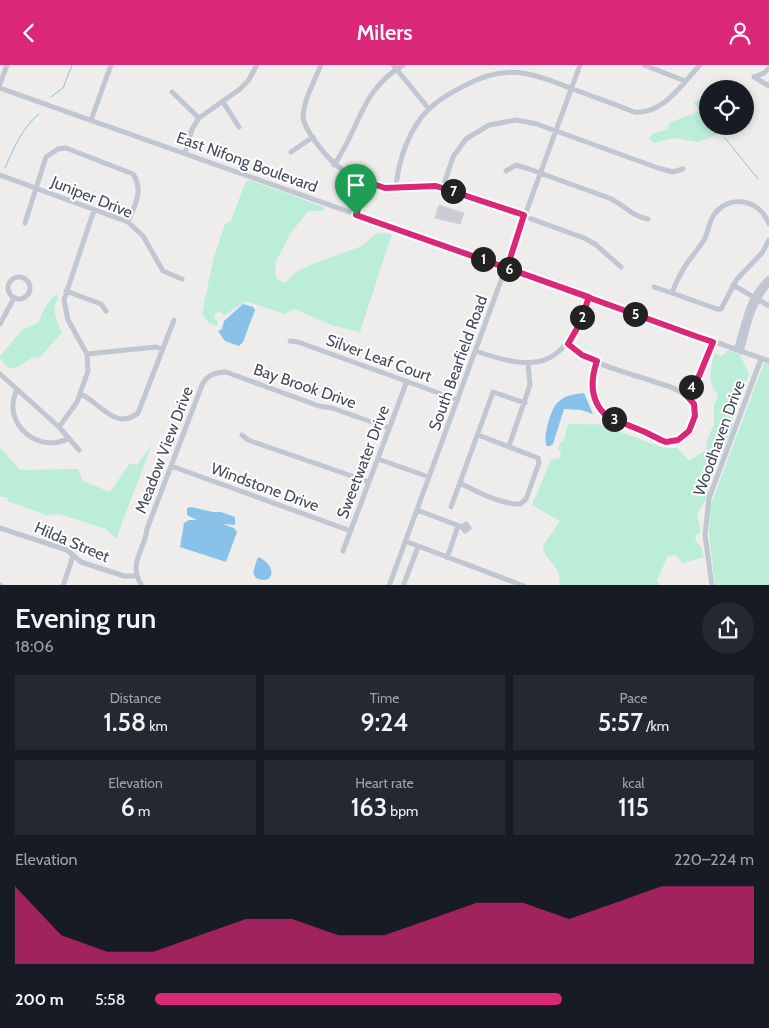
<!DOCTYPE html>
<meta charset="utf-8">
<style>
body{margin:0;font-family:Cabin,sans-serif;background:#242831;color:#f1f3f6;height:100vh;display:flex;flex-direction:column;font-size:19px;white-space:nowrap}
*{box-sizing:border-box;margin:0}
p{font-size:16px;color:#9ea1a6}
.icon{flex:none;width:28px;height:28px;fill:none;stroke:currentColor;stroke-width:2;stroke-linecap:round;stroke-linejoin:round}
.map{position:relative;height:520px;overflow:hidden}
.panel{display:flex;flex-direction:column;background:#171b24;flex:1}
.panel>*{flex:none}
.controls{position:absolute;left:699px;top:15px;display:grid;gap:10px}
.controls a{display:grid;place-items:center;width:55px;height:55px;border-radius:50%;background:#171b24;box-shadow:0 2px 8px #0003;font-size:25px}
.pin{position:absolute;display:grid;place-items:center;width:42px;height:42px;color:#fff;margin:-51px -21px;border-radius:50% 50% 50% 0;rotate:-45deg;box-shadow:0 0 5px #0007}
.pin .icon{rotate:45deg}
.km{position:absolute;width:25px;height:25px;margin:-12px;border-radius:50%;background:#222;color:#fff;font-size:14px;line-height:25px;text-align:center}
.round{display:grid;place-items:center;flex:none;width:52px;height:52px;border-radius:26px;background:#242831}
.headline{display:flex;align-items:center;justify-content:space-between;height:85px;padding:0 15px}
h1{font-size:28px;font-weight:600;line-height:38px}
.figures{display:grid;grid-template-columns:repeat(3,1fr);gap:8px;height:85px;padding:5px 15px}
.figures div{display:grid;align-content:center;border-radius:0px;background:#242831;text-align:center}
.figures b{font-size:25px;font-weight:600}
.figures small{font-size:14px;font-weight:400}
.figures p{font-size:14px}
.chart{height:140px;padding:10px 15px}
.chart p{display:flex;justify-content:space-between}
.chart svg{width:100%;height:90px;margin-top:5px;fill:#db2777;opacity:.7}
ul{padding:0 15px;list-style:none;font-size:16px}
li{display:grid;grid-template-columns:80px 60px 1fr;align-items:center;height:38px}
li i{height:12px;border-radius:6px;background:#db2777}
header{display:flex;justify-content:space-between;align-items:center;height:65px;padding:0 15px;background:#db2777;color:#fff;font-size:22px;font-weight:600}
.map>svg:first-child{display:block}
.green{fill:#bbedd8}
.water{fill:#89c2e9}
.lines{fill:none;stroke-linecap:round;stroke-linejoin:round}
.stream{stroke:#89c2e9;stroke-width:1}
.building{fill:#cccdd4;stroke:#d0d1d8}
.minor{stroke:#c0c6d2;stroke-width:5}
.route-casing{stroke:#fff;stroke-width:10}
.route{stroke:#db2777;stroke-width:6}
.labels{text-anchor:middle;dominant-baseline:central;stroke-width:4;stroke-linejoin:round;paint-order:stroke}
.street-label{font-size:16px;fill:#454c59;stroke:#fff}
</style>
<header><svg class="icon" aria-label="back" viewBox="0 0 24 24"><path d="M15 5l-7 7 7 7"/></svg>Milers<svg class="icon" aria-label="person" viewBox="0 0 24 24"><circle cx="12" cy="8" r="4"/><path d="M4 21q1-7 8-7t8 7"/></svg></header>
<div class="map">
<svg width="769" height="521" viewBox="0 0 769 521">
<rect width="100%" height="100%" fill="#efedec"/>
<path class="green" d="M707,29L708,61H728L723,67L699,77L674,73L653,78L649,73L652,69L668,64L669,58L697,47L698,44L694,38Z
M249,115L324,142L323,146H308L291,168L275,198L276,213L285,218L296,207L310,200L362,181L373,171L379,168L392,169L360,267L334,261L294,244L284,249L246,236L225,250L220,247L216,248L214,253L218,257L217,261L210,259L202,249L213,195L225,159L231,156L245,118Z
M57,228L58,234C50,244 58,257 62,268L38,294L33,292L20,301L9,304L0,294V291L22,265L39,257C41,247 49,236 57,228Z
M729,285L740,290L749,309L734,349L733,360L717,400L708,405C713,421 707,435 697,449L701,467L697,469L695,475L702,484L704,492L683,498L675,490L668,491L657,515L660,520H559C563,500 544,497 543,481L560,456L532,440L551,395L560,393L561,387L558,384L560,378L564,375L568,360C578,356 588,361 598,359L664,383H677L689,396L706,385L708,372L714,360V341L718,329C706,317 711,302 715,288L721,291Z
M764,298L769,299V520H715L709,470L710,442Z
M152,379L116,474L106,464L59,449L46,450L7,436L8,433L0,431V382L20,405L78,404L83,416L110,427L130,398L137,400Z"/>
<path class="water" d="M243,239L253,242L255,245L243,277L239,281L225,276L218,266L222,264L224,256Z
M584,328L593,349L581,345L564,344L553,379L550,381H547C542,373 551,343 558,337C565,330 575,329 584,328Z
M191,442L213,447H221L235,452V460L223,459L234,463L237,467L226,497L180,482L184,458L189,455H197L187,450V443Z
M259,492C278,502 274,521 256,513L253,508L257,494Z"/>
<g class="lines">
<path class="stream" d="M51,32L63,23L72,0
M725,73L758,114
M5,103C13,84 23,62 39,49"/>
</g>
<path class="building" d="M439,140L464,148L460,159L435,153Z"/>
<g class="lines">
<path class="minor" d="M321,0C315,15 304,34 303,51C303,59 308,65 312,72C330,98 352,118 386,123C405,125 424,118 443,122L584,173L595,179L621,202
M393,0L429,44
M644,0L685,16
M754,12L769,21
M754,12L764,8L769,3
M0,19L7,0
M0,23L769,296
M172,27L199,53
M223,37L239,62
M91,55L111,0
M291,87L313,72
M185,88L192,64L199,53L240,24L248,16L257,0
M334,100C360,63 360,26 403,0
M506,106L516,100L529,104L609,133C623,139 633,152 648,154
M0,110L128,157L143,171L163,206L182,214
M443,122L453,92L466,74L489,60L516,55L537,59L658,103L673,107L683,104
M396,123C398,96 409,63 429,44C439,34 452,27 464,21C482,11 502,5 523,8C541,11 557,18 573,24C594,32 614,39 634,47C663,50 682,19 700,0
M356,150L367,117
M25,158L46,92L58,84L66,83L133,109C144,125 135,140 128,157
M769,159C761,137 734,128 716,147C709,154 709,166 704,175C699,183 693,190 688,197C681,207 676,217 672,228L717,244H721L737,214L762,188L769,175
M8 223a11 11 0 1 1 22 0a11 11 0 1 1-22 0Z
M733,220L769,241
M654,222L672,228
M66,226L101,239L106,246
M0,259L14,233
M290,276L298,277L458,335
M568,279C589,300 630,308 658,318C669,321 681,325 689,333C706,349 686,381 664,376C656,374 648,368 640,365C629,361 617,357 608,352C588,340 591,314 597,296
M736,285C745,259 747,232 769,213
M476,286C543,310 565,299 589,233
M741,287C748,262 751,239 769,219
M87,289L156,282L162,284
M0,309L59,362L79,385
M17,325C0,359 40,390 69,373
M81,329C101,339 116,366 138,348L174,255
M686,330L699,311L713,277
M59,362L77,337L88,306L87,289L68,255L64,235L94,145
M242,370L248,375L369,417
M509,381L530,320L528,298
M378,394L429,412
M171,401L351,466
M460,418C475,426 503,440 520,439L526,434L539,398L538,393L478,370
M451,442L493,327L525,338
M417,445L462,462L465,466L469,463L466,459L462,462
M0,463L67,485L81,497L124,511H136
M405,476L524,521
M343,486L407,316
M447,493L458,461
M0,520L1,521
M63,521L73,491
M142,521C127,498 145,485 147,464L202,320C207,310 215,307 226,307L319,341L332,343L389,363
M389,521L580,0
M403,521L418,482
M712,521L705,470L709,433L761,294"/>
</g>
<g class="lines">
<defs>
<path id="route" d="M356,150L589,232L579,260L568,279L582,290L597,296C590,316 590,337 608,352L645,367L661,375L666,377L678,375L689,366L695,351L694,339L686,330L699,311L713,277L698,272L507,203L524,150L436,121L385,123L367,117L356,150"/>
</defs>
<use href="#route" class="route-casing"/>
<use href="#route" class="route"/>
</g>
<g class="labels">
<g class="street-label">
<text transform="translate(247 97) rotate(20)">East Nifong Boulevard</text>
<text transform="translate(92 132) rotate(22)">Juniper Drive</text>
<text transform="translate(379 293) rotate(20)">Silver Leaf Court</text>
<text transform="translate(458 298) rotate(-70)">South Bearfield Road</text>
<text transform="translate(305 321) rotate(19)">Bay Brook Drive</text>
<text transform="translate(719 373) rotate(-70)">Woodhaven Drive</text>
<text transform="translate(164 385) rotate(-69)">Meadow View Drive</text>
<text transform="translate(363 397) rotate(-69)">Sweetwater Drive</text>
<text transform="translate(265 422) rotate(20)">Windstone Drive</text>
<text transform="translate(72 477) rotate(23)">Hilda Street</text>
</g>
</g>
</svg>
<div class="controls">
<a><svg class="icon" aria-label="locate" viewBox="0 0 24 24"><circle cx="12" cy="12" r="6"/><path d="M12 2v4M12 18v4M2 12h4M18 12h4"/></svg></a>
</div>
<div class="pin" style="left:356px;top:150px;background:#1e9e55"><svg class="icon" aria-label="arrive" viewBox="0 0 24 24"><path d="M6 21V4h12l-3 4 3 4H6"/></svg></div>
<b class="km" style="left:483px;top:194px">1</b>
<b class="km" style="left:582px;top:252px">2</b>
<b class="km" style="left:614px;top:354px">3</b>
<b class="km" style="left:691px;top:322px">4</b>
<b class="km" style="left:635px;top:249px">5</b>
<b class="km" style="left:509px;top:204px">6</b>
<b class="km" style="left:453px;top:126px">7</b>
</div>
<section class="panel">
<div class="headline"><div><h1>Evening run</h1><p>18:06</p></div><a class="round"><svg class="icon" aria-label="share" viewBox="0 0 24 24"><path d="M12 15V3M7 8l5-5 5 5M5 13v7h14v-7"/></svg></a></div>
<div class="figures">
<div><p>Distance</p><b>1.58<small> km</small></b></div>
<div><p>Time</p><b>9:24</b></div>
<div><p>Pace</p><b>5:57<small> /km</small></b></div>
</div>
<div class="figures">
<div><p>Elevation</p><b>6<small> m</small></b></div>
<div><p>Heart rate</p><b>163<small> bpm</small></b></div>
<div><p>kcal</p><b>115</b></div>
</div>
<div class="chart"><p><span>Elevation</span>220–224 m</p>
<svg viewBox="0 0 160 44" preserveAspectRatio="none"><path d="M0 44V6L10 30L20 38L30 38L40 30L50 22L60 22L70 30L80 30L90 22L100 14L110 14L120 22L130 14L140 6L150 6L160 6V44z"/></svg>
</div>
<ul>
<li><b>200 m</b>5:58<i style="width:68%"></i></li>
</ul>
</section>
